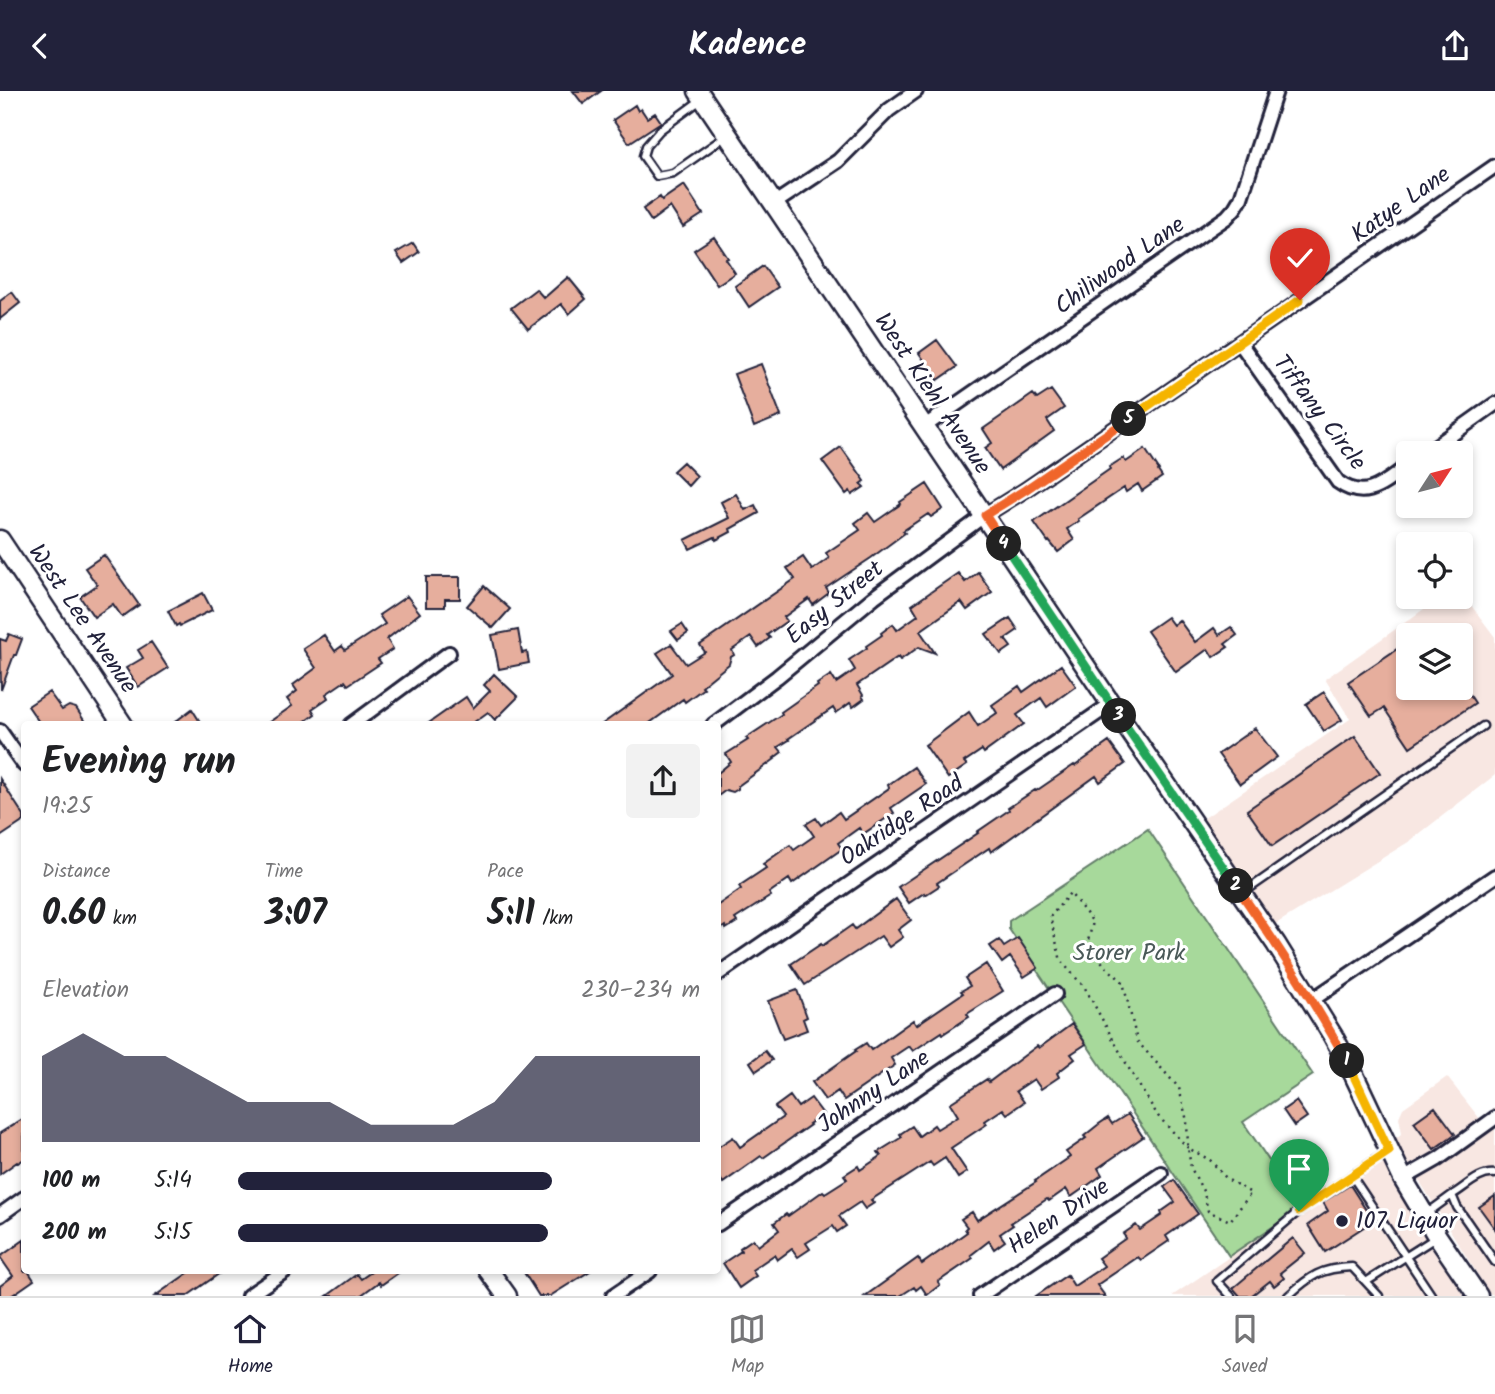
<!DOCTYPE html>
<meta charset="utf-8">
<style>
body{margin:0;font-family:Kalam,sans-serif;background:#f2f2f2;color:#202124;height:100vh;display:flex;flex-direction:column;font-size:26px;white-space:nowrap}
*{box-sizing:border-box;margin:0}
p{font-size:23px;color:#757577}
.icon{flex:none;width:38px;height:38px;fill:none;stroke:currentColor;stroke-width:2;stroke-linecap:round;stroke-linejoin:round}
.map{position:relative;flex:1;overflow:hidden}
.details{position:absolute;left:21px;top:630px;width:700px;height:553px;display:flex;flex-direction:column;background:#fff;border-radius:7px;box-shadow:0 4px 10px #0003}
.details>*{flex:none}
.needle{width:46px;rotate:54deg}
.fabs{position:absolute;left:1396px;top:350px;display:grid;gap:14px}
.fabs a{display:grid;place-items:center;width:77px;height:77px;border-radius:7px;background:#fff;box-shadow:0 4px 10px #0003;font-size:35px}
.pin{position:absolute;display:grid;place-items:center;width:60px;height:60px;color:#fff;margin:-72px -30px;border-radius:50% 50% 50% 0;rotate:-45deg;box-shadow:0 0 7px #0007}
.pin .icon{rotate:45deg}
.km{position:absolute;width:35px;height:35px;margin:-18px;border-radius:50%;background:#222;color:#fff;font-size:19px;line-height:35px;text-align:center}
.round{display:grid;place-items:center;flex:none;width:74px;height:74px;border-radius:7px;background:#f2f2f2}
.head{display:flex;align-items:center;justify-content:space-between;height:119px;padding:0 21px}
h1{font-size:38px;font-weight:700;line-height:52px}
.metrics{display:grid;grid-template-columns:repeat(3,1fr);gap:10px;height:119px;padding:7px 21px}
.metrics div{display:grid;align-content:center}
.metrics b{font-size:35px;font-weight:700}
.metrics small{font-size:19px;font-weight:400}
.metrics p{font-size:19px}
.chart{height:196px;padding:14px 21px}
.chart p{display:flex;justify-content:space-between}
.chart svg{width:100%;height:126px;margin-top:7px;fill:#22223b;opacity:.7}
ul{padding:0 21px;list-style:none;font-size:23px}
li{display:grid;grid-template-columns:112px 84px 1fr;align-items:center;height:52px}
li i{height:18px;border-radius:9px;background:#22223b}
header{display:flex;justify-content:space-between;align-items:center;height:91px;padding:0 21px;background:#22223b;color:#fff;font-size:32px;font-weight:700}
.dock{display:flex;justify-content:space-around;align-items:center;height:98px;border-top:2px solid #e0e0e0;background:#fff;font-size:19px;color:#757577}
.dock a{display:grid;justify-items:center;gap:4px}
.dock .current{color:#22223b}
.map>svg:first-child{display:block}
.built{fill:#f8e7e2;fill-rule:evenodd}
.green{fill:#a7d99b;stroke:#647e6b;stroke-width:2}
.building{fill:#e6ae9d;stroke:#22223b;stroke-width:2}
.lines{fill:none;stroke-linecap:round;stroke-linejoin:round}
.lane-casing{stroke:#22223b;stroke-width:11}
.street-casing{stroke:#22223b;stroke-width:18}
.secondary-casing{stroke:#22223b;stroke-width:23}
.path{stroke:#22223b;stroke-width:2.5;stroke-dasharray:2 5;stroke-linecap:butt}
.lane{stroke:#fff;stroke-width:6}
.street{stroke:#fff;stroke-width:12}
.secondary{stroke:#fff;stroke-width:18}
.split-1-casing{stroke:#fff;stroke-width:14}
.split-2-casing{stroke:#fff;stroke-width:14}
.split-3-casing{stroke:#fff;stroke-width:14}
.split-4-casing{stroke:#fff;stroke-width:14}
.split-5-casing{stroke:#fff;stroke-width:14}
.split-6-casing{stroke:#fff;stroke-width:14}
.split-1{stroke:#f5b400;stroke-width:9}
.split-2{stroke:#f0652b;stroke-width:9}
.split-3{stroke:#22a559;stroke-width:9}
.split-4{stroke:#22a559;stroke-width:9}
.split-5{stroke:#f0652b;stroke-width:9}
.split-6{stroke:#f5b400;stroke-width:9}
.poi-dot{fill:#22223b;stroke:#fff;stroke-width:2.5}
.labels{text-anchor:middle;dominant-baseline:central;stroke-width:6;stroke-linejoin:round;paint-order:stroke}
.street-label{font-size:24px;fill:#22223b;stroke:#fff}
.park-label{font-size:24px;fill:#4a5958;stroke:#fff}
.poi-label{font-size:24px;fill:#22223b;stroke:#fff;text-anchor:start}
</style>
<header><svg class="icon" aria-label="back" viewBox="0 0 24 24"><path d="M15 5l-7 7 7 7"/></svg>Kadence<svg class="icon" aria-label="share" viewBox="0 0 24 24"><path d="M12 15V3M7 8l5-5 5 5M5 13v7h14v-7"/></svg></header>
<div class="map">
<svg width="1495" height="1205" viewBox="0 0 1495 1205">
<rect width="100%" height="100%" fill="#fff"/>
<filter id="ink" filterUnits="userSpaceOnUse"><feTurbulence type="fractalNoise" baseFrequency=".0143" numOctaves="2"/><feDisplacementMap in="SourceGraphic" scale="14" xChannelSelector="R" yChannelSelector="G"/><feConvolveMatrix kernelMatrix="1 2 1 2 8 2 1 2 1" color-interpolation-filters="sRGB"/></filter>
<g filter="url(#ink)">
<path class="built" d="M1461,501L1495,546V684L1410,750L1266,839L1194,734L1350,628L1325,588L1441,506H1461ZM1409,544H1461V597H1409Z
M1447,986L1480,1028L1495,1016V1205L1489,1202L1394,1049L1402,1042L1399,1026L1403,1017Z
M1381,1068L1464,1205H1172L1301,1117Z"/>
<path class="green" d="M1148,738L1313,984L1243,1031L1301,1117L1229,1165L1009,838V830Z"/>
<path class="building" d="M573,0H601L583,13Z
M635,14L638,20L641,18L647,27L655,22L661,31L629,52L613,29Z
M684,94L703,123L683,136L670,116L651,130L643,118L660,106L662,109Z
M714,146L728,167L726,168L735,182L717,194L694,159Z
M413,152L419,161L403,172L396,162Z
M763,175L778,196L749,216L735,195Z
M568,186L586,208L569,223L561,213L528,238L511,217L536,198L544,207Z
M12,201L20,212L0,228V210Z
M937,249L957,276L938,289L919,262Z
M761,273L781,325L754,336L734,283Z
M1051,299L1064,317L1047,329L1054,340L1000,379L985,357L992,352L983,338L1033,303L1037,308Z
M841,356L865,390L861,393L864,396L852,404L850,400L846,403L822,370Z
M1145,358L1159,379L1158,380L1162,386L1142,400L1138,393L1126,401L1124,397L1078,428L1079,430L1067,438L1074,449L1058,461L1049,450L1048,451L1034,431L1110,378L1109,376L1123,367L1126,371Z
M683,371L697,385L688,395L673,380Z
M927,393L943,418L931,426L928,423L903,440L905,442L871,467L826,497L829,502L813,514L809,508L784,526L787,530L767,544L770,547L758,556L751,546L732,559L734,564L731,566L729,573L702,595L704,597L685,611L683,608L647,634H601L672,583L657,562L671,553L686,573L705,561L700,554L795,488L787,477L803,466L812,479L829,467L826,462L860,439L855,432L868,422L875,431L901,413L900,411Z
M736,403L745,419L755,414L759,422L730,438L731,441L716,449L715,446L690,458L685,449L729,427L721,411Z
M104,464L139,514L122,526L113,513L94,526L80,506L97,494L85,477Z
M978,481L992,501L967,519L961,511L920,540L935,562L919,556L900,569L898,566L857,594L863,604L862,605L864,608L853,616L850,612L836,622L833,617L788,648L789,649L778,656L782,661L774,667L775,668L738,695V698L733,701L726,699L718,705V682L731,671L726,663L748,649L746,647L782,623L781,621L818,595L817,593L831,584L836,592L855,579L849,569L867,557L866,555L882,544L881,542L893,533L897,539L918,524L912,514L958,482L965,491Z
M426,486H460V508H445V516H426Z
M484,495L510,518L493,537L467,515Z
M203,502L212,519L180,535L179,533L176,535L168,520Z
M407,505L420,522L387,548L393,558L378,568L381,572L348,594L345,590L326,603L328,607L312,618L315,623L300,634H265L292,615L287,608L297,600L293,594L316,577L303,558L324,544L335,560L342,555L345,559L385,533L379,524Z
M1167,526L1173,534L1179,529L1195,551L1214,537L1219,544L1231,536L1237,544L1225,553L1228,556L1213,566L1208,558L1176,581L1147,540Z
M1010,527L1018,539L1005,548L1011,556L1001,563L986,543Z
M682,533L688,542L678,549L671,540Z
M518,539L522,562L527,561L529,572L499,578L492,544Z
M9,543L22,548L16,564H14L1,599L0,548L6,550Z
M1409,550V597H1465L1475,612L1410,656L1384,617L1371,625L1348,591Z
M151,551L168,577L138,596L126,577L143,567L138,559Z
M1061,574L1076,595L1047,616L1041,607L1017,624L1024,633L984,662L982,659L964,671L967,674L948,687L925,654L969,621L978,635L997,622L992,614L1019,595L1023,601Z
M494,583L518,606L495,629L488,621L470,634H426L466,606L473,617L490,600L484,594Z
M49,601L62,619L69,615L76,617L87,634H41L28,615Z
M1324,601L1342,629L1324,640L1306,613Z
M192,618L202,634H171Z
M1255,637L1277,666L1240,693L1218,663Z
M1355,645L1380,682L1272,755L1247,719Z
M1109,651L1125,673L1100,691L1096,685L991,761L989,757L937,792L939,795L925,804L924,802L909,812L898,796L978,742L977,741L1009,719L1008,717L1035,699L1036,700L1074,674L1075,675Z
M914,676L926,693L891,717L894,722L863,743L859,737L838,752L842,758L792,793L789,788L769,802L771,805L735,828L737,831L726,838L725,835L718,840V814L741,798L739,795L766,777L763,773L790,754L794,759L814,745L806,733L816,727L821,734L839,721L844,728L889,697L888,694Z
M0,688L24,725V730L0,746Z
M896,808L911,829L898,839L903,846L889,856L881,845L805,894L791,873L821,853L822,855L852,834L855,838Z
M1018,847L1038,877L1024,886L1010,866L1002,872L990,855L999,849L1004,856Z
M986,873L1003,900L967,923L969,926L943,943L942,941L913,960L909,955L891,967L895,974L844,1009L838,1000L825,1009L812,991L856,960L855,959L866,952L871,959L913,929L916,934L963,902L961,900L970,895L965,887Z
M797,899L807,926L803,928L807,939L783,948L768,910Z
M1072,933L1086,953L1071,963L1075,968L1057,982L1059,986L1041,998L1034,988L1016,1000L1024,1011L1007,1023L1003,1018L985,1030L987,1033L951,1057L967,1081L958,1087L945,1067L933,1075L930,1071L871,1109L874,1112L865,1118L860,1111L839,1125L846,1135L837,1141L833,1135L806,1152L810,1158L798,1166L792,1158L777,1169L774,1164L752,1179L756,1185L739,1197L723,1172L741,1160L740,1157L753,1148L758,1155L779,1139L774,1132L786,1123L788,1125L823,1100L825,1102L847,1088L844,1084L858,1075L860,1079L881,1065L878,1061L902,1046L900,1043L912,1035L919,1045L934,1034L937,1038L958,1025L950,1012L987,988L989,991L1037,955L1039,957Z
M765,960L772,969L756,980L750,971Z
M790,1005L798,1016L811,1007L823,1023L809,1033L810,1034L763,1067L761,1065L723,1092L718,1084V1056L733,1046L740,1056L783,1026L775,1016Z
M1296,1010L1307,1026L1294,1035L1283,1019Z
M1435,1016L1455,1043L1434,1058L1414,1031Z
M1128,1023L1143,1046L1098,1077L1102,1084L1084,1097L1071,1106L1066,1098L1049,1110L1047,1108L1011,1132L1013,1134L1000,1143L1005,1150L994,1158L989,1150L971,1164L973,1167L938,1191L940,1194L927,1204L921,1195L916,1199L914,1196L900,1205H865L918,1167L922,1173L967,1141L965,1138L967,1136L961,1128L972,1121L977,1129L1036,1091L1035,1090L1070,1066L1066,1061L1086,1047L1084,1045L1099,1033L1108,1027L1112,1033Z
M24,1027V1068L18,1072L17,1071L0,1083V1042Z
M1174,1089L1198,1123L1166,1145L1169,1150L1141,1169L1138,1166L1097,1194L1105,1205H1036L1067,1184L1074,1195L1104,1175L1098,1167L1126,1147L1123,1143L1136,1134L1140,1139L1162,1124L1161,1121L1175,1111L1164,1096Z
M1350,1094L1373,1130L1325,1161L1308,1134L1328,1120L1323,1111Z
M1495,1105V1138L1479,1116Z
M1293,1147L1305,1162L1280,1182L1284,1187L1274,1195L1270,1190L1251,1205H1240L1233,1197Z
M24,1149V1180H28L34,1189L11,1205H0V1195L13,1185L0,1166Z
M191,1180H223L187,1205H155Z
M370,1180H401L381,1194L379,1191L360,1205H327L357,1183L361,1188L371,1181Z
M523,1180H590L550,1205H539Z"/>
<g class="lines">
<defs>
<path id="lane" d="M702,8L660,39L646,55L643,65L657,85L673,82L726,45
M1243,802L1483,635
M1495,1083C1479,1081 1466,1096 1452,1104L1457,1116L1495,1171
M1352,1085L1432,1205
M1426,1123L1452,1104
M1366,1191L1435,1147
M1231,1205L1217,1190L1299,1120L1387,1061
M1288,1205C1310,1185 1321,1177 1352,1176L1379,1205"/>
<path id="street" d="M775,112L838,70L889,19L916,0
M1240,252L1338,391C1367,412 1385,391 1409,374
M925,335L1227,126L1235,117L1241,107L1276,0
M1426,362L1495,313
M351,634L449,562
M713,634L777,586L874,506L985,424L1025,399L1114,338L1495,75
M0,640L24,674
M718,883L1111,613
M1312,909L1495,785
M1403,1088L1438,1068L1495,1027
M0,1124L24,1107
M718,1133L1055,903
M248,1205L285,1180
M613,1205L650,1180
M980,1205L1161,1082"/>
<path id="secondary" d="M698,0L1111,613L1276,853L1333,945L1353,982L1403,1088L1437,1145L1478,1205
M0,449L123,634
M489,1180L507,1205"/>
</defs>
<use href="#lane" class="lane-casing"/>
<use href="#street" class="street-casing"/>
<use href="#secondary" class="secondary-casing"/>
<path class="path" d="M1188,1057L1158,1025L1132,983L1085,897L1061,870L1050,826L1070,802L1093,831L1088,850L1104,874L1123,891L1137,950L1179,997L1187,1030L1188,1057L1191,1077L1204,1102L1208,1120L1230,1130L1251,1102L1227,1088L1210,1069L1188,1057"/>
<use href="#lane" class="lane"/>
<use href="#street" class="street"/>
<use href="#secondary" class="secondary"/>
</g>
</g>
<g class="lines" filter="url(#ink)">
<defs>
<path id="split-1" d="M1299,1120L1389,1060L1347,970"/>
<path id="split-2" d="M1236,795C1276,852 1314,910 1347,970"/>
<path id="split-3" d="M1119,625L1236,795"/>
<path id="split-4" d="M1004,453L1119,625"/>
<path id="split-5" d="M1004,453L985,424L1025,399L1129,328"/>
<path id="split-6" d="M1129,328L1300,209"/>
</defs>
<use href="#split-1" class="split-1-casing"/>
<use href="#split-2" class="split-2-casing"/>
<use href="#split-3" class="split-3-casing"/>
<use href="#split-4" class="split-4-casing"/>
<use href="#split-5" class="split-5-casing"/>
<use href="#split-6" class="split-6-casing"/>
<use href="#split-1" class="split-1"/>
<use href="#split-2" class="split-2"/>
<use href="#split-3" class="split-3"/>
<use href="#split-4" class="split-4"/>
<use href="#split-5" class="split-5"/>
<use href="#split-6" class="split-6"/>
</g>
<circle class="poi-dot" cx="1342" cy="1130" r="7"/>
<g class="labels">
<g class="street-label">
<text transform="translate(1401 114) rotate(-35)">Katye Lane</text>
<text transform="translate(1120 175) rotate(-35)">Chiliwood Lane</text>
<text transform="translate(932 303) rotate(56)">West Kiehl Avenue</text>
<text transform="translate(1319 322) rotate(53)">Tiffany Circle</text>
<text transform="translate(835 512) rotate(-39)">Easy Street</text>
<text transform="translate(82 528) rotate(56)">West Lee Avenue</text>
<text transform="translate(902 730) rotate(-34)">Oakridge Road</text>
<text transform="translate(874 1001) rotate(-34)">Johnny Lane</text>
<text transform="translate(1059 1126) rotate(-34)">Helen Drive</text>
</g>
<g class="park-label">
<text x="1129" y="862">Storer Park</text>
</g>
<g class="poi-label">
<text x="1356" y="1130">107 Liquor</text>
</g>
</g>
</svg>
<div class="fabs">
<a><svg class="needle" viewBox="-14 -14 28 28"><path d="M0-13l5 13h-10z" fill="#e53935"/><path d="M0 13l5-13h-10z" fill="#757577"/></svg></a>
<a><svg class="icon" aria-label="locate" viewBox="0 0 24 24"><circle cx="12" cy="12" r="6"/><path d="M12 2v4M12 18v4M2 12h4M18 12h4"/></svg></a>
<a><svg class="icon" aria-label="layers" viewBox="0 0 24 24"><path d="M12 4l9 5-9 5-9-5zM3 14l9 5 9-5"/></svg></a>
</div>
<div class="pin" style="left:1299px;top:1120px;background:#1e9e55"><svg class="icon" aria-label="arrive" viewBox="0 0 24 24"><path d="M6 21V4h12l-3 4 3 4H6"/></svg></div>
<div class="pin" style="left:1300px;top:209px;background:#d93025"><svg class="icon" aria-label="check" viewBox="0 0 24 24"><path d="M5 12l5 5 9-10"/></svg></div>
<b class="km" style="left:1347px;top:970px">1</b>
<b class="km" style="left:1236px;top:795px">2</b>
<b class="km" style="left:1119px;top:625px">3</b>
<b class="km" style="left:1004px;top:453px">4</b>
<b class="km" style="left:1129px;top:328px">5</b>
<section class="details">
<div class="head"><div><h1>Evening run</h1><p>19:25</p></div><a class="round"><svg class="icon" aria-label="share" viewBox="0 0 24 24"><path d="M12 15V3M7 8l5-5 5 5M5 13v7h14v-7"/></svg></a></div>
<div class="metrics">
<div><p>Distance</p><b>0.60<small> km</small></b></div>
<div><p>Time</p><b>3:07</b></div>
<div><p>Pace</p><b>5:11<small> /km</small></b></div>
</div>
<div class="chart"><p><span>Elevation</span>230–234 m</p>
<svg viewBox="0 0 160 44" preserveAspectRatio="none"><path d="M0 44V14L10 6L20 14L30 14L40 22L50 30L60 30L70 30L80 38L90 38L100 38L110 30L120 14L130 14L140 14L150 14L160 14V44z"/></svg>
</div>
<ul>
<li><b>100 m</b>5:14<i style="width:68%"></i></li>
<li><b>200 m</b>5:15<i style="width:67%"></i></li>
</ul>
</section>
</div>
<nav class="dock">
<a class="current"><svg class="icon" aria-label="home" viewBox="0 0 24 24"><path d="M3 11l9-7 9 7M6 9v11h12V9"/></svg>Home</a>
<a><svg class="icon" aria-label="map" viewBox="0 0 24 24"><path d="M3 6l6-2 6 2 6-2v14l-6 2-6-2-6 2zM9 4v14M15 6v14"/></svg>Map</a>
<a><svg class="icon" aria-label="saved" viewBox="0 0 24 24"><path d="M7 4h10v16l-5-4-5 4z"/></svg>Saved</a>
</nav>
